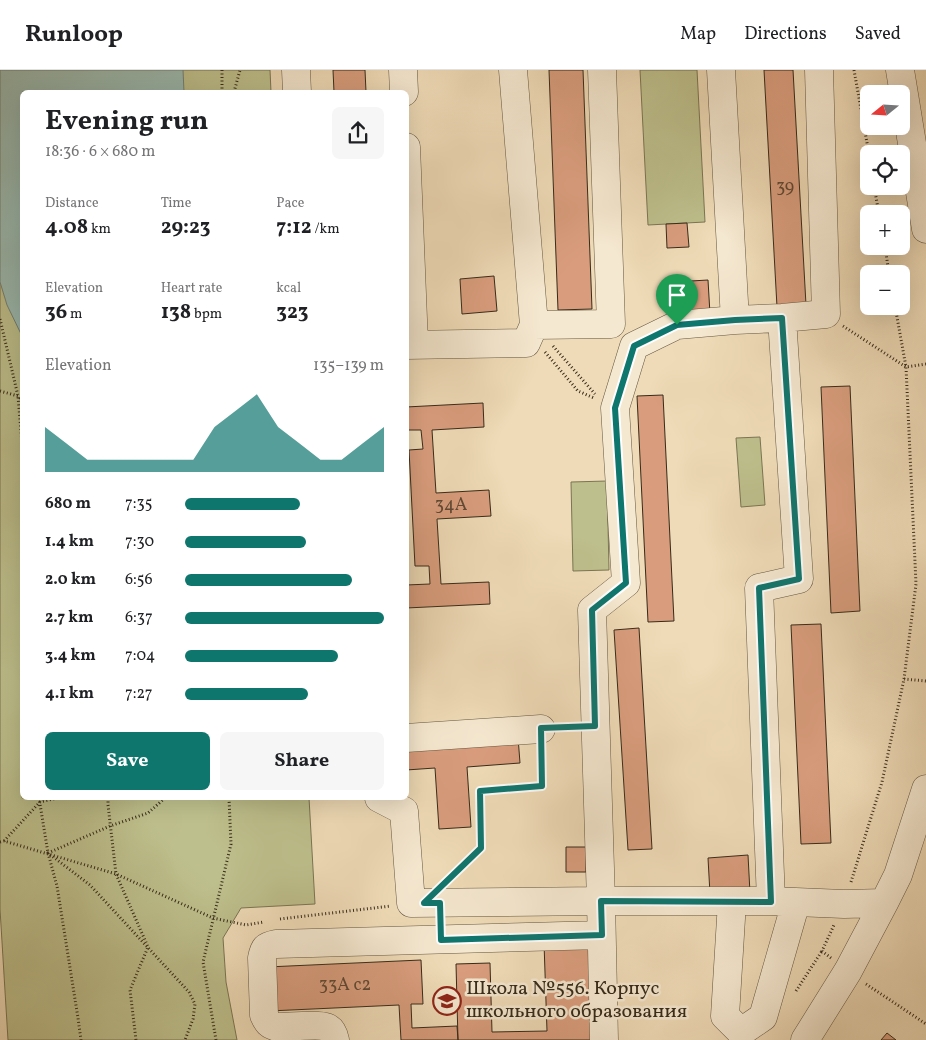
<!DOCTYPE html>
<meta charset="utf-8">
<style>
body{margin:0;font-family:Vollkorn,serif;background:#f6f6f6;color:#202124;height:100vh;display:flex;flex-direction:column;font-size:19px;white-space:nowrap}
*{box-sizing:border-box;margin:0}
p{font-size:16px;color:#757577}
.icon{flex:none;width:28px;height:28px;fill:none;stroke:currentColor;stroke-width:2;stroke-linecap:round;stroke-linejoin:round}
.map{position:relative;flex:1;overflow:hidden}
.panel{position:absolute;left:20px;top:20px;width:389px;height:710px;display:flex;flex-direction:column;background:#fff;border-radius:8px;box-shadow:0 5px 20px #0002}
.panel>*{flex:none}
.needle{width:32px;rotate:252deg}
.buttons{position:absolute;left:860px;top:15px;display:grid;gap:10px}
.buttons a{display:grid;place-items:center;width:50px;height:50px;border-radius:8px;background:#fff;box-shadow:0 5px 20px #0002;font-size:25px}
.pin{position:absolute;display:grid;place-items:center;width:42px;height:42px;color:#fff;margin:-51px -21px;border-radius:50% 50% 50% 0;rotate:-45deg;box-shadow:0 0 5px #0007}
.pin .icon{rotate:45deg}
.round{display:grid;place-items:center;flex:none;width:52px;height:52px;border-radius:8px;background:#f6f6f6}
.overview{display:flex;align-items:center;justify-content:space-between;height:85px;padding:0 25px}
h1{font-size:28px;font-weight:700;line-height:38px}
.stats{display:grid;grid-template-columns:repeat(3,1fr);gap:8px;height:85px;padding:5px 25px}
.stats div{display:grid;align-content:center}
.stats b{font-size:21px;font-weight:700}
.stats small{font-size:14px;font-weight:400}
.stats p{font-size:14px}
.chart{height:140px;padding:10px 25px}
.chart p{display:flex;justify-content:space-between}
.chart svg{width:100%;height:90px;margin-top:5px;fill:#0f766e;opacity:.7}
.primary-button{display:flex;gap:10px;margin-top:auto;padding:10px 25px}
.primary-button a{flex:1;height:58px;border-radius:8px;background:#0f766e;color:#fff;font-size:20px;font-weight:700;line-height:58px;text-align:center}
.primary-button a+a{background:#f6f6f6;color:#202124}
ul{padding:0 25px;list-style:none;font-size:16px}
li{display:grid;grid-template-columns:80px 60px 1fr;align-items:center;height:38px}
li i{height:12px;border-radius:6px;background:#0f766e}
header{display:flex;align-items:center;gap:30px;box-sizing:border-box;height:70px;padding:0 25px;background:#fff;border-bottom:1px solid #e0e0e0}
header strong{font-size:24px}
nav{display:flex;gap:28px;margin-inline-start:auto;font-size:18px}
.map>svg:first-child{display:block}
.green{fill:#bdbf8c;stroke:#7a7554}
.water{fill:#9abbb2;stroke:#728176}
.building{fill:#d99d7d;stroke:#362b1b}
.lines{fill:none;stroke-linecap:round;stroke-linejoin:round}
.minor-casing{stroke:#645742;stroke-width:29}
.path{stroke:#362b1b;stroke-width:3;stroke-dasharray:1 2.5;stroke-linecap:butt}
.minor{stroke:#f5e8d0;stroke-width:28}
.route-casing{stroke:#fff;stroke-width:10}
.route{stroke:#0f766e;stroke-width:6}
.labels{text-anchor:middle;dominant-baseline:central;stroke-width:5;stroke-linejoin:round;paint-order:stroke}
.number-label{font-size:18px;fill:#5f4834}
.poi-label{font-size:20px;fill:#362b1b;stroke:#f5e8d0;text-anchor:start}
</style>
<header>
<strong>Runloop</strong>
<nav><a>Map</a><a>Directions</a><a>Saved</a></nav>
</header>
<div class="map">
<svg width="926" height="970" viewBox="0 0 926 970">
<rect width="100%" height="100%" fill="#efdbb7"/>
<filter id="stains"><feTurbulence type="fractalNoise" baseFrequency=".004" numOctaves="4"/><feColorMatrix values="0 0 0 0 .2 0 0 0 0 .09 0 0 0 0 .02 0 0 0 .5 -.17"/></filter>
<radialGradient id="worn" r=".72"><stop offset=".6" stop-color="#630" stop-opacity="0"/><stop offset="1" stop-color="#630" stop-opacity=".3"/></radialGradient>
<path class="green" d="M0,0H270L271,22H22V728H309L315,834L241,838L223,868L226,912L237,970H8L0,839Z
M640,0H697L705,152L648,155Z
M760,367L765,435L741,437L736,368Z
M607,411L609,500L573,501L571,412Z"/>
<path class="water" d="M0,0H183L184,22H22V266L7,235L0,212Z"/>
<path class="building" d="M333,0H365L366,22H334Z
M549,0H583L592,239L558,240Z
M764,0H793L806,235L777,237Z
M687,153L689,177L667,178L666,154Z
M494,206L497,241L462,244L460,209Z
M708,210L710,244L676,246L674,212Z
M850,316L860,541L831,543L821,317Z
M663,325L674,551L648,552L637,326Z
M483,333L484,357L432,360L436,423L489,420L491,446L437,449L441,514L489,512L490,534L406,538V515L430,514L429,496H415L409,380L423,379L421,360H406V337Z
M821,554L831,773L801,774L791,555Z
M639,558L652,779L628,780L614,560Z
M518,667L520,693L467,697L471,757L439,759L435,698L406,700V675Z
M566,777H586V802H566Z
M748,785L750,823L710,824L708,788Z
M593,871L595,970H458L456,894L490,893L492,962L547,961L544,873Z
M421,890L423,934H411L412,958L457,956L458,970H401L399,935L269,941L267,897Z
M887,963L896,970H881Z"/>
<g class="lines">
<defs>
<path id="minor" d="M296,0L297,22
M403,0L404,22
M721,0L735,250
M819,0L826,244L782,248L735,250L677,255L634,276L615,338L626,513L592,540L601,831H771L844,834L884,833
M900,0L926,159
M406,77L414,274
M534,255L611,254L602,0
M406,275L526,273L534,255L513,0
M406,668L541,659
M379,728L404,741L411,833L601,831L604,970
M771,831L759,518L799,509L782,248
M732,832L725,946L741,962L763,947L796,832
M335,970C334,965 332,959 326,957C319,954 287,957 277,957C269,955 267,952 264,945L262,888C264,878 265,876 276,874L601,865
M805,970L848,901L884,833L898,805L926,719"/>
</defs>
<use href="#minor" class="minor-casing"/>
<path class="path" d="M854,0L869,84
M222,22V0
M234,22L240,0
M874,116L879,144
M885,176L889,204
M0,249L18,326L22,373
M843,256L906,297L926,294
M553,276L595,324
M545,282L578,321L594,328
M0,321L18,326L22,330
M904,609L926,611
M39,728L48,783L57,816L78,948L81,970
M108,728V735L116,804L148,877L130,920L136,970
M165,728L148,743L110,756L48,783L90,815L189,922L195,934L193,949L185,970
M4,771L40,732L57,728
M0,772L4,771L116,804L213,848L246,855L264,852
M448,810L481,778L480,721L542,716L541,681
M851,812L882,712L904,609L916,514L906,297L895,236
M280,849L391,836
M831,888L822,881L834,855
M866,914L926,954
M796,921L822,881
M216,970L203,892L231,774L229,728"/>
<use href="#minor" class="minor"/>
</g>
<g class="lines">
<defs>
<path id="route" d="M782,248L799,509L759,518L771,832L601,831L602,865L441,870L440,833H424L481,778L480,721L542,716L541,658L595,656L592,540L626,513L615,338L634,276L677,255L735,250Z"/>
</defs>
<use href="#route" class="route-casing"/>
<use href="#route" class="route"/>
</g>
<defs>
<symbol id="school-ring" viewBox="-11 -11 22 22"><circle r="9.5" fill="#f5e8d0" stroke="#8f2418" stroke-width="1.5"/><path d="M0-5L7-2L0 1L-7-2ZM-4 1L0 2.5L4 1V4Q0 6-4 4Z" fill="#8f2418"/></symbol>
</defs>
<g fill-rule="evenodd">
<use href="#school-ring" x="431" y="915" width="32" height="32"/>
</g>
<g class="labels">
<g class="number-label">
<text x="785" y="117">39</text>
<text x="451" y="435">34А</text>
<text x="345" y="915">33А с2</text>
</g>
<g class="poi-label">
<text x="466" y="919">Школа №556. Корпус<tspan x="466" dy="23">школьного образования</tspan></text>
</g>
</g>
<rect width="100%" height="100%" filter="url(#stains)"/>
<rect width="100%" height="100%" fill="url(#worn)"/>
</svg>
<div class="buttons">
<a><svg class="needle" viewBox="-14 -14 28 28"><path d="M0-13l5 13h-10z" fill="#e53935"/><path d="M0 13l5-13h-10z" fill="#757577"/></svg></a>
<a><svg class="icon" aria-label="locate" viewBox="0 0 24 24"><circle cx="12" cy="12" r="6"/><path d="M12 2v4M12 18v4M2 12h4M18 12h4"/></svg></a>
<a>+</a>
<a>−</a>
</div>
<div class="pin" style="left:677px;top:255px;background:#1e9e55"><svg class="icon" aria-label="arrive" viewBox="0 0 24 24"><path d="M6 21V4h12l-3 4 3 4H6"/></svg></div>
<section class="panel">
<div class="overview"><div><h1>Evening run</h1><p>18:36 · 6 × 680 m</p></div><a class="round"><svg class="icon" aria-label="share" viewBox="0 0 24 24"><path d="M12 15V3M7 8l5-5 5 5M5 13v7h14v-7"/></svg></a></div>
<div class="stats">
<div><p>Distance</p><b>4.08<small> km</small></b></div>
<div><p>Time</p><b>29:23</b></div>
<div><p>Pace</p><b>7:12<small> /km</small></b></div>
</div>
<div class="stats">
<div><p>Elevation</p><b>36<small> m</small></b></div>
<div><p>Heart rate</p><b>138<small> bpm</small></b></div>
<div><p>kcal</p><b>323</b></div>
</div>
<div class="chart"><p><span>Elevation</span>135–139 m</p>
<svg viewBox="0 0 160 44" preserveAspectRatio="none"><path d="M0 44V22L10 30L20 38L30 38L40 38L50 38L60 38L70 38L80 22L90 14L100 6L110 22L120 30L130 38L140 38L150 30L160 22V44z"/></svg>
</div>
<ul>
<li><b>680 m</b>7:35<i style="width:58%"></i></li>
<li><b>1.4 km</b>7:30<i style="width:61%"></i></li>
<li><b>2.0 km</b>6:56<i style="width:84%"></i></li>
<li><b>2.7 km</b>6:37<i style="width:100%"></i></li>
<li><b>3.4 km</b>7:04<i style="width:77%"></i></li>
<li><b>4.1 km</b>7:27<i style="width:62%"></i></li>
</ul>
<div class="primary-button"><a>Save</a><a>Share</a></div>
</section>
</div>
